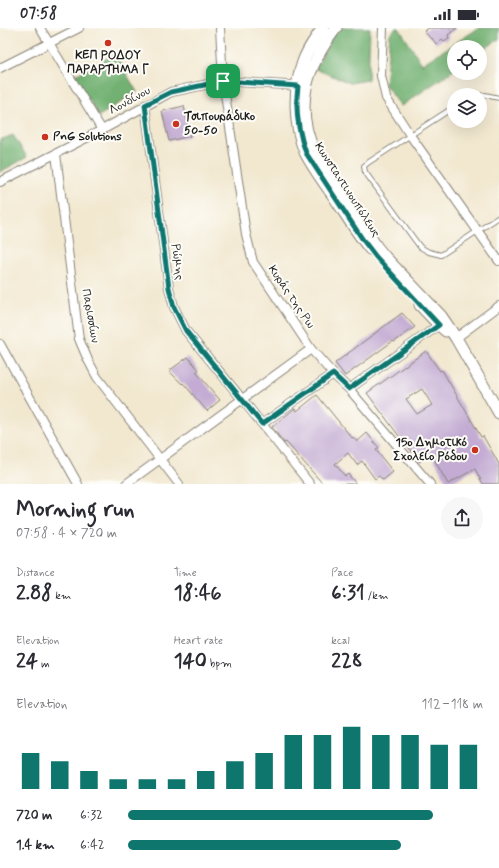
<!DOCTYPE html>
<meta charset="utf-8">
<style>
body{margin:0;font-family:Mynerve,sans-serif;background:#f7f7f7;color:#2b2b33;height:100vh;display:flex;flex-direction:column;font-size:15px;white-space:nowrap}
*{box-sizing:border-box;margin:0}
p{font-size:13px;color:#7c7c81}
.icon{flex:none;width:22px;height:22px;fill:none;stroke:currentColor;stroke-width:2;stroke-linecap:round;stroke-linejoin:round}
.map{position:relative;height:456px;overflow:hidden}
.panel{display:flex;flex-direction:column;background:#fff;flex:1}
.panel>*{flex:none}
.controls{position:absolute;left:447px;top:12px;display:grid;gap:8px}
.controls a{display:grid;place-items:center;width:40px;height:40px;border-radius:50%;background:#fff;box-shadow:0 4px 16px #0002;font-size:20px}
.pin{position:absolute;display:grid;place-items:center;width:34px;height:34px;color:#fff;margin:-17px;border-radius:8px;box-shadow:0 2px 6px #0006}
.round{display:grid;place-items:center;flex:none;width:42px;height:42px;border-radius:21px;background:#f7f7f7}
.headline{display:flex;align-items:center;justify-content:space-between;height:68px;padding:0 16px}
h1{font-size:22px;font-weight:700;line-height:30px}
.figures{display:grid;grid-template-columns:repeat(3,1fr);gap:6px;height:68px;padding:4px 16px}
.figures div{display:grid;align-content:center}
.figures b{font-size:20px;font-weight:700}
.figures small{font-size:11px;font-weight:400}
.figures p{font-size:11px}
.chart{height:112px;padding:8px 16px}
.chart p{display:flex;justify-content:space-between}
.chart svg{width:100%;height:72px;margin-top:4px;stroke:#0f766e;stroke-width:6}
ul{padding:0 16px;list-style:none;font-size:13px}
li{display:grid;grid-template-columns:64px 48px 1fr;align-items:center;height:30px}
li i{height:10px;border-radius:5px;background:#0f766e}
.status{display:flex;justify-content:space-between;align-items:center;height:28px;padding:0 20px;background:#fff;direction:ltr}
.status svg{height:11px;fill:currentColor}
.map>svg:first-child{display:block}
.forest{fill:#72b172;stroke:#476647}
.building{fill:#c3abd3;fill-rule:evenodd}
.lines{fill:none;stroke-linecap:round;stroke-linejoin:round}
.lane-casing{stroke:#878276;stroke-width:6}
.street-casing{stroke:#878276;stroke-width:10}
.secondary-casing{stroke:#878276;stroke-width:13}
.lane{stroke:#fff;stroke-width:4}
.street{stroke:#fff;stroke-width:8}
.secondary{stroke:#fff;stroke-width:11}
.route-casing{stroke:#fff;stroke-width:8}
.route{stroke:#0f766e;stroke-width:5}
.poi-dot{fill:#c8321e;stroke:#fdfcf7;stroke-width:1.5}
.labels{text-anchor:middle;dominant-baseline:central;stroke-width:4;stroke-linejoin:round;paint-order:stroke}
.poi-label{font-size:12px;font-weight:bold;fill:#1c1c1c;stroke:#fdfcf7;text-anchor:start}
.street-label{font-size:12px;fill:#1c1c1c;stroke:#fdfcf7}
</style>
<div class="status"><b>07:58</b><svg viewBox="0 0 49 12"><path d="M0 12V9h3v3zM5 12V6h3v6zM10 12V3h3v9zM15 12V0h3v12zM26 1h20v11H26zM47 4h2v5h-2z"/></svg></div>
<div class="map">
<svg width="499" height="456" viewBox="0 0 499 456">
<rect width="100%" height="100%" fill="#fdfcf7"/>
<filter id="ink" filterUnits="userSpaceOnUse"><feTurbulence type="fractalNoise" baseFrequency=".025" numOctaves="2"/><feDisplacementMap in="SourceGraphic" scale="8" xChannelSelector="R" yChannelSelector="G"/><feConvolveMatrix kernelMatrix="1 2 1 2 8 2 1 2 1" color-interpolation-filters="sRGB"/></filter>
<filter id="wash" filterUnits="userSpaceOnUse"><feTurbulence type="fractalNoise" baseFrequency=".012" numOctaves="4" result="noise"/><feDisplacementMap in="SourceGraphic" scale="16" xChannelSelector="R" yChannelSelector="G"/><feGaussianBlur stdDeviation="0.9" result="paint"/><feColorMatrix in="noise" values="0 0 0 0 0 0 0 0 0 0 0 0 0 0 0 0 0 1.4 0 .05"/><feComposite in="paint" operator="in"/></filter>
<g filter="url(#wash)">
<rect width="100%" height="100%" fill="#f2e8d0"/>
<path class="forest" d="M337,0H370L368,52L350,55L315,41Z
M396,0H399L422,36L479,0H499V11L480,24V19H454V42L401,78L385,57L390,6Z
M115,26L137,64L99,88L74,48Z
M13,107L27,129L0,144V112Z"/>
<g id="blocks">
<path class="building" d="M429,0H457L448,7L449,10L444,13L442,11L436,16L432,10L431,11L424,3Z
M184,78L190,108L169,113L162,83Z
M402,285L415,299L394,314L393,313L345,348L335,335Z
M426,323L440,343L442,342L481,409L483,408L499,436V456H483L475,441L448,456L431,426L419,434L403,411L402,412L367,365ZM422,361L432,377L417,386L406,371Z
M188,329L199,342L196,344L220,372L207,383L183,355L182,356L169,343Z
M317,367L352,410L353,409L357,414L367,405L379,420L376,422L393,444L383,452L379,448L375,451L362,433L357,437L348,425L335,436L345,448L348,446L356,456H323L286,414L284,415L272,399L295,380L297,383Z"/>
</g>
</g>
<g filter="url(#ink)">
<use href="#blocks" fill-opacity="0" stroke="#878276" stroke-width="1"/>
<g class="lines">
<defs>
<path id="lane" d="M480,68L485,67L499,70
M454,79L369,134L364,138L365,144L420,219L429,224L441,227L499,189"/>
<path id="street" d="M40,0L102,102
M220,0L223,53L246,206L253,234L311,321L333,346L349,361L430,456
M383,0L381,48L386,70L410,107L499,233
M0,40L79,0
M145,77L169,260L174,279L186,303L242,371L310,456
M56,126L79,311L88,332L97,349L179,456
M0,154L102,102L171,64L223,53L302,58
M456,310L499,278
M0,316L78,456
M349,361L439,297
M262,396L333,346
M126,456L311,321"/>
<path id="secondary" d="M323,0C315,11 307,22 303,34C293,61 294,98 305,124C313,140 325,156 335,170C346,187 357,205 370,221
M336,0C306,39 293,79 315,125L376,218L385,229L441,288L456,310L499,385
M420,277L439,297L446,303"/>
</defs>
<use href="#lane" class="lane-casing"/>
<use href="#street" class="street-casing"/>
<use href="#secondary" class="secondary-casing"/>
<use href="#lane" class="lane"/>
<use href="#street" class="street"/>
<use href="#secondary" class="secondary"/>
</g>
</g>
<g class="lines" filter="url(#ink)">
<defs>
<path id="route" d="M223,53L298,58C295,81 298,103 306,125L363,212L376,229L439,297L349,361L333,346L262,396L186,303L174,279L169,260L145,77L171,64Z"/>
</defs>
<use href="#route" class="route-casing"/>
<use href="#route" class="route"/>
</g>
<g class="poi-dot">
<circle cx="108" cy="15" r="4"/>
<circle cx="176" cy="96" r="4"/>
<circle cx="45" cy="109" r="4"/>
<circle cx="475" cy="422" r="4"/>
</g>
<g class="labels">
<g class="poi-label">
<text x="108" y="28" text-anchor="middle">ΚΕΠ ΡΟΔΟΥ<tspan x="108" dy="14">ΠΑΡΑΡΤΗΜΑ Γ</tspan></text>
<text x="184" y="89">Τσιπουράδικο<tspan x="184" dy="14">50-50</tspan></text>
<text x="53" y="109">PnG Solutions</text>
<text x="467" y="415" text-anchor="end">15ο Δημοτικό<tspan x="467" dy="14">Σχολείο Ρόδου</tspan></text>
</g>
<g class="street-label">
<text transform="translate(130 73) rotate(-29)">Λονδίνου</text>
<text transform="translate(347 162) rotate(57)">Κωνσταντινουπόλεως</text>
<text transform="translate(177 234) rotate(83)">Ρώμης</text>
<text transform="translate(291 269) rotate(56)">Κυράς της Ρω</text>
<text transform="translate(90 288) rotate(80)">Παρισσίων</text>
</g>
</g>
</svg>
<div class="controls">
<a><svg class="icon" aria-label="locate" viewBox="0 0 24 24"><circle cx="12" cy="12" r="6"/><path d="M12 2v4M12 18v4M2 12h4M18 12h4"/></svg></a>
<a><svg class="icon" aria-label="layers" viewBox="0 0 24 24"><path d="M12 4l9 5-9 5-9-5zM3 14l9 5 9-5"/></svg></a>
</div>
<div class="pin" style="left:223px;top:53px;background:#1e9e55"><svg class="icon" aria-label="arrive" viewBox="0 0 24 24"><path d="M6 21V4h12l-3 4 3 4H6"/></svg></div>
</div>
<section class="panel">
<div class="headline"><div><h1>Morning run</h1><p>07:58 · 4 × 720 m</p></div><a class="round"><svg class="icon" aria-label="share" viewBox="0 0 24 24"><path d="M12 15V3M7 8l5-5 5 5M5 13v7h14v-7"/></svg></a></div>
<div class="figures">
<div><p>Distance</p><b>2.88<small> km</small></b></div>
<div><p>Time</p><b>18:46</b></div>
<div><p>Pace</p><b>6:31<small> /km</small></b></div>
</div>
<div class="figures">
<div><p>Elevation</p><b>24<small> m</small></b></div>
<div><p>Heart rate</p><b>140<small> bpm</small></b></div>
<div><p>kcal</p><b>228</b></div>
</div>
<div class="chart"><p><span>Elevation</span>112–118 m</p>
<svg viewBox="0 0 160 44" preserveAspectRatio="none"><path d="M5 44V22M15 44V27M25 44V33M35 44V38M45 44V38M55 44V38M65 44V33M75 44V27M85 44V22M95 44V11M105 44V11M115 44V6M125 44V11M135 44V11M145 44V17M155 44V17"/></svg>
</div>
<ul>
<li><b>720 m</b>6:32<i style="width:86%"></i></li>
<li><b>1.4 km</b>6:42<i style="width:77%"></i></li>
</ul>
</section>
